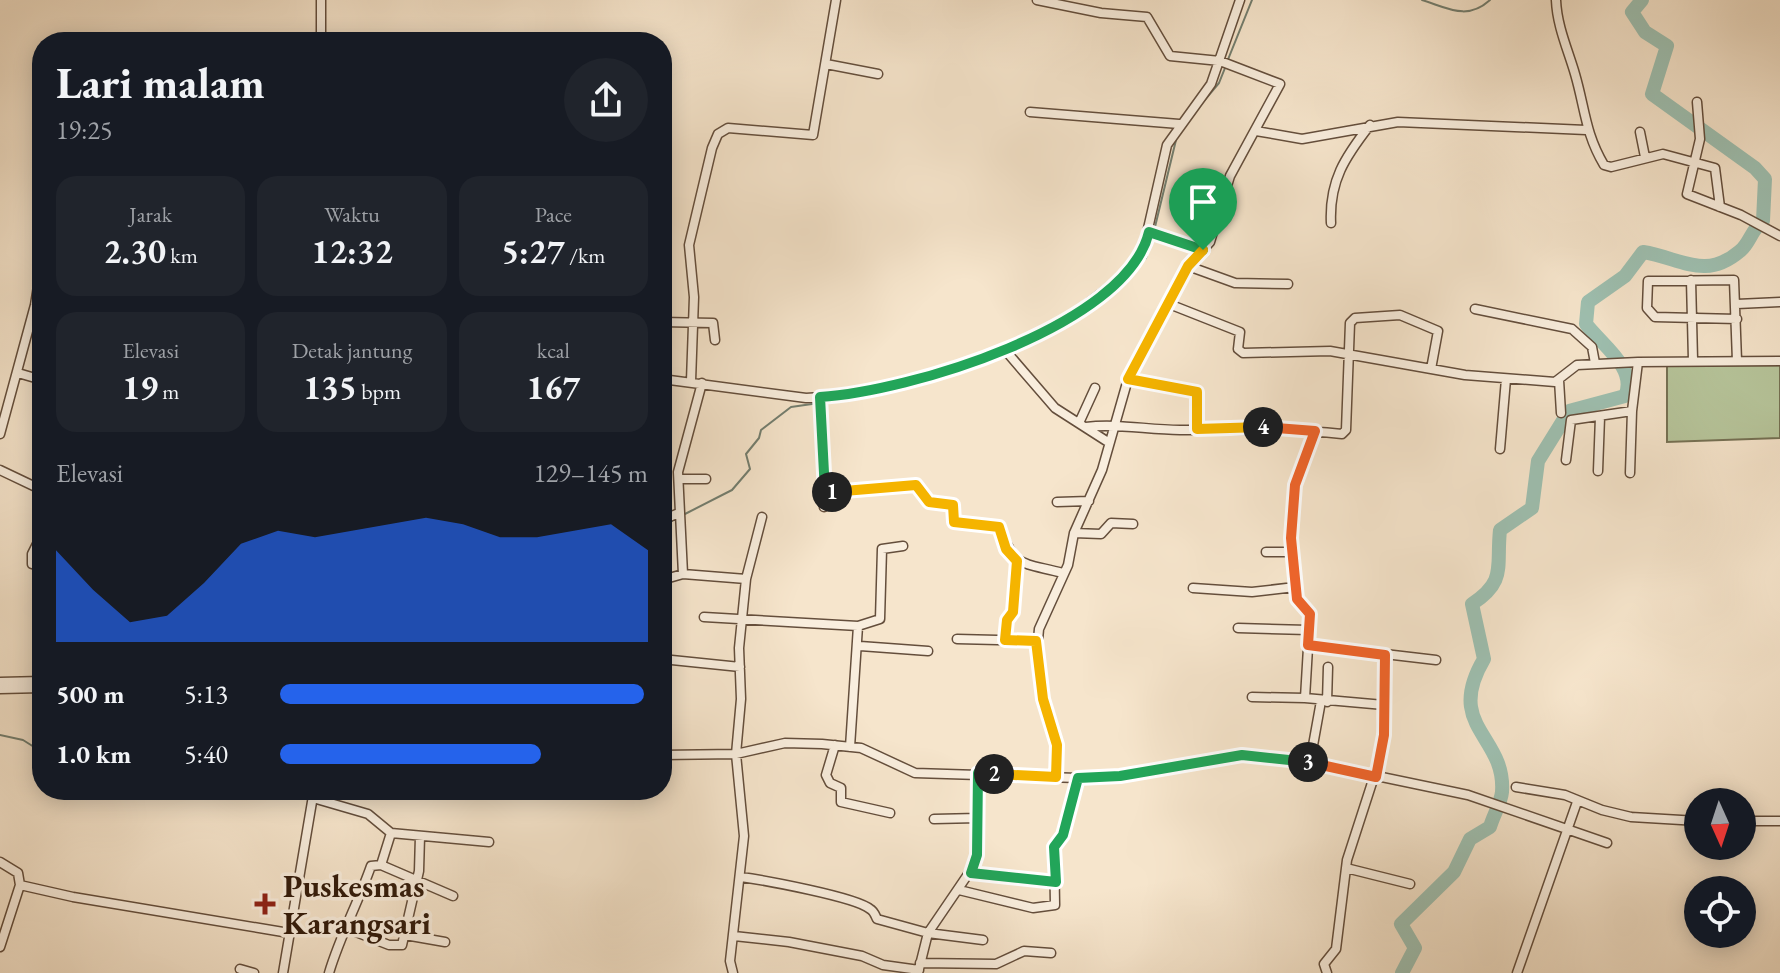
<!DOCTYPE html>
<html lang="id">
<meta charset="utf-8">
<style>
body{margin:0;font-family:"EB Garamond",serif;background:#20242c;color:#f1f3f6;height:100vh;display:flex;flex-direction:column;font-size:30px;white-space:nowrap}
*{box-sizing:border-box;margin:0}
p{font-size:26px;color:#9ea1a6}
.icon{flex:none;width:44px;height:44px;fill:none;stroke:currentColor;stroke-width:2;stroke-linecap:round;stroke-linejoin:round}
.map{position:relative;flex:1;overflow:hidden}
.panel{position:absolute;left:32px;top:32px;width:640px;height:768px;display:flex;flex-direction:column;background:#171b24;border-radius:32px;box-shadow:0 4px 20px #0003}
.panel>*{flex:none}
.needle{width:52px;rotate:177deg}
.tools{position:absolute;left:1684px;top:788px;display:grid;gap:16px}
.tools a{display:grid;place-items:center;width:72px;height:72px;border-radius:50%;background:#171b24;box-shadow:0 4px 20px #0003;font-size:40px}
.pin{position:absolute;display:grid;place-items:center;width:68px;height:68px;color:#fff;margin:-82px -34px;border-radius:50% 50% 50% 0;rotate:-45deg;box-shadow:0 0 8px #0007}
.pin .icon{rotate:45deg}
.km{position:absolute;width:40px;height:40px;margin:-20px;border-radius:50%;background:#222;color:#fff;font-size:22px;line-height:40px;text-align:center}
.round{display:grid;place-items:center;flex:none;width:84px;height:84px;border-radius:42px;background:#20242c}
.overview{display:flex;align-items:center;justify-content:space-between;height:136px;padding:0 24px}
h1{font-size:44px;font-weight:700;line-height:60px}
.figures{display:grid;grid-template-columns:repeat(3,1fr);gap:12px;height:136px;padding:8px 24px}
.figures div{display:grid;align-content:center;border-radius:20px;background:#20242c;text-align:center}
.figures b{font-size:34px;font-weight:700}
.figures small{font-size:22px;font-weight:400}
.figures p{font-size:22px}
.chart{height:224px;padding:16px 24px}
.chart p{display:flex;justify-content:space-between}
.chart svg{width:100%;height:144px;margin-top:8px;fill:#2563eb;opacity:.7}
ul{padding:0 24px;list-style:none;font-size:26px}
li{display:grid;grid-template-columns:128px 96px 1fr;align-items:center;height:60px}
li i{height:20px;border-radius:10px;background:#2563eb}
.map>svg:first-child{display:block}
.garden{fill:#b7c69c;stroke:#757154;stroke-width:2}
.lines{fill:none;stroke-linecap:round;stroke-linejoin:round}
.stream{stroke:#737e6f;stroke-width:2}
.river{stroke:#9ec0b1;stroke-width:14}
.minor-casing{stroke:#644e3c;stroke-width:11}
.minor{stroke:#f9eede;stroke-width:8}
.split-1-casing{stroke:#fff;stroke-width:16}
.split-2-casing{stroke:#fff;stroke-width:16}
.split-3-casing{stroke:#fff;stroke-width:16}
.split-4-casing{stroke:#fff;stroke-width:16}
.split-5-casing{stroke:#fff;stroke-width:16}
.split-1{stroke:#22a559;stroke-width:10}
.split-2{stroke:#f5b400;stroke-width:10}
.split-3{stroke:#22a559;stroke-width:10}
.split-4{stroke:#f0652b;stroke-width:10}
.split-5{stroke:#f5b400;stroke-width:10}
.poi-dot{fill:#8f2418;stroke:#f9eede;stroke-width:3}
.labels{text-anchor:middle;dominant-baseline:central;stroke-width:7;stroke-linejoin:round;paint-order:stroke}
.poi-label{font-size:32px;font-weight:bold;fill:#331c0c;stroke:#f9eede;text-anchor:start}
</style>
<div class="map">
<svg width="1780" height="973" viewBox="0 0 1780 973">
<rect width="100%" height="100%" fill="#f6e5cc"/>
<filter id="stains"><feTurbulence type="fractalNoise" baseFrequency=".0025" numOctaves="4"/><feColorMatrix values="0 0 0 0 .2 0 0 0 0 .09 0 0 0 0 .02 0 0 0 .5 -.17"/></filter>
<radialGradient id="worn" r=".72"><stop offset=".6" stop-color="#630" stop-opacity="0"/><stop offset="1" stop-color="#630" stop-opacity=".3"/></radialGradient>
<path class="garden" d="M1780,365V438L1667,442V366Z"/>
<g class="lines">
<path class="stream" d="M1422,0C1448,8 1467,21 1490,0
M1227,62L1252,0
M1203,102L1219,83L1225,68
M1154,231L1176,140
M1121,283L1146,258L1152,237
M1067,324L1116,287
M1014,353L1058,330
M923,382L1005,357
M825,402L913,384
M683,515L732,490L750,469L746,454L759,438L761,430L791,407L819,403
M662,527L677,518
M0,735L23,740L42,752"/>
<path class="river" d="M1402,973L1415,948L1401,924L1454,872L1470,839L1490,827C1493,816 1501,803 1502,792C1506,735 1444,727 1484,659L1472,604C1507,581 1496,567 1500,530L1532,508L1538,461L1569,411L1625,396C1638,369 1601,344 1586,324L1588,302L1625,276L1643,252C1681,258 1705,281 1740,251C1750,243 1751,230 1763,221L1765,179L1755,168L1652,94L1667,46L1645,32L1632,12L1642,0"/>
<defs>
<path id="minor" d="M321,0V42
M1037,0L1101,13L1147,17L1170,56L1220,61L1280,84L1230,176L1210,242L1188,266L1128,379L1102,470L1074,533L1068,565L1039,629L1037,651L1043,699L1057,745L1056,777
M1556,0C1557,26 1568,50 1575,74C1585,108 1585,133 1604,165L1611,167L1663,154L1715,168L1720,207
M826,64L878,74
M1697,102L1700,139L1687,194L1741,215L1780,236
M1030,112L1179,124
M1256,131L1302,139L1398,122L1586,130
M1640,132L1645,157
M1331,223C1329,181 1345,157 1370,125
M1149,232L1203,250
M1188,266L1235,283L1288,284
M1691,280L1693,360
M1169,304L1240,332L1238,349L1243,353L1330,351L1465,375L1555,382L1577,365L1638,362
M1737,304L1780,302
M1475,309L1572,329L1592,347L1595,363
M1737,319L1655,317L1647,308L1648,281L1734,280L1737,361
M662,322L713,323L715,340
M1005,350L1055,408L1108,442
M18,373L42,380
M662,379L806,398L837,396L919,379L1005,350L1061,324L1117,281L1142,255L1167,145L1211,84L1240,0
M1128,379L1197,392V429
M1559,380L1561,413
M691,381L694,297L689,245L712,148L718,134L728,128L813,135L836,0
M820,397L824,507
M1079,423L1095,388
M1086,427C1117,423 1148,430 1180,430C1235,430 1287,428 1342,434L1346,430L1350,323L1355,318L1400,315L1438,331L1431,369
M1315,431L1295,485L1291,538L1297,599L1310,614L1305,698L1384,705
M0,434L35,305L42,261
M1500,449L1506,379
M1566,460L1571,420L1632,411L1638,362L1780,361
M0,470L42,490
M1598,471L1600,417
M1630,473L1632,411
M679,479H706
M825,492L917,485L929,502L953,505L956,523L999,527C1016,569 1021,562 1063,573
M1057,502L1089,501
M662,520L679,513
M1074,533L1101,534L1111,523L1133,524
M42,534L32,554V564L42,567
M1266,552H1292
M683,574L746,579
M662,580L683,574L678,472L702,383
M1193,588L1252,592L1295,587
M704,617L858,626L850,747
M858,626L880,619L882,549L903,546
M1238,628L1308,630
M957,639L1036,641
M1005,640L1007,620L1013,612L1017,561
M1308,645L1436,660
M860,646L928,651
M662,659L740,667
M0,682L42,681
M0,689L42,688
M1252,697L1305,698
M1327,702L1328,667
M835,745L826,775L830,783L841,788V802L890,813
M662,755L736,754L785,743L822,744L861,748L915,773L1078,778L1120,776L1242,755L1310,762L1468,795L1607,843
M1310,762L1321,701
M1516,787L1565,795L1602,810L1631,817L1698,821
M313,798L368,814L391,833L489,842
M934,819L978,818
M1742,821H1780
M0,862L18,873L20,885L73,897L289,933
M381,865L453,896
M1346,868L1410,884
M971,873L1056,882
M741,877C763,880 856,897 870,909C874,911 875,915 877,919L928,933L983,940
M959,890L1033,908L1055,905L1054,847L1063,835L1078,778
M348,929L389,945H402L419,871L420,836
M405,935L445,942
M734,936L789,942L862,956L883,965L919,970
M0,947L20,885
M920,963L996,964L1024,951L1051,953
M240,969L254,973
M283,973L314,790
M329,973C340,936 358,903 371,866L381,865L391,833
M733,973L730,961L744,836L736,754L741,699L739,648L746,579L762,517
M918,973L928,933L975,864L978,773
M1327,973L1324,964L1336,949L1347,860L1381,755L1385,655
M1517,973L1577,802"/>
</defs>
<use href="#minor" class="minor-casing"/>
<use href="#minor" class="minor"/>
</g>
<g class="lines">
<defs>
<path id="split-1" d="M832,492H825L820,397C907,392 1126,327 1149,232L1203,250"/>
<path id="split-2" d="M832,492L916,485L929,502L953,505L954,522L999,527L1006,549L1017,561L1013,612L1007,620L1005,640L1036,641L1043,699L1057,745L1056,777L994,774"/>
<path id="split-3" d="M994,774L978,773L977,855L971,873L1056,882L1054,847L1063,835L1078,778L1120,776L1242,755L1308,762"/>
<path id="split-4" d="M1263,427L1315,431L1295,485L1291,538L1297,599L1310,614L1308,645L1385,655L1384,735L1376,777L1308,762"/>
<path id="split-5" d="M1203,250L1188,266L1128,379L1197,392V429L1263,427"/>
</defs>
<use href="#split-1" class="split-1-casing"/>
<use href="#split-2" class="split-2-casing"/>
<use href="#split-3" class="split-3-casing"/>
<use href="#split-4" class="split-4-casing"/>
<use href="#split-5" class="split-5-casing"/>
<use href="#split-1" class="split-1"/>
<use href="#split-2" class="split-2"/>
<use href="#split-3" class="split-3"/>
<use href="#split-4" class="split-4"/>
<use href="#split-5" class="split-5"/>
</g>
<path class="poi-dot" d="M261 892h8v8h8v8h-8v8h-8v-8h-8v-8h8z"/>
<g class="labels">
<g class="poi-label">
<text x="283" y="886">Puskesmas<tspan x="283" dy="37">Karangsari</tspan></text>
</g>
</g>
<rect width="100%" height="100%" filter="url(#stains)"/>
<rect width="100%" height="100%" fill="url(#worn)"/>
</svg>
<div class="tools">
<a><svg class="needle" viewBox="-14 -14 28 28"><path d="M0-13l5 13h-10z" fill="#e53935"/><path d="M0 13l5-13h-10z" fill="#9ea1a6"/></svg></a>
<a><svg class="icon" aria-label="locate" viewBox="0 0 24 24"><circle cx="12" cy="12" r="6"/><path d="M12 2v4M12 18v4M2 12h4M18 12h4"/></svg></a>
</div>
<div class="pin" style="left:1203px;top:250px;background:#1e9e55"><svg class="icon" aria-label="arrive" viewBox="0 0 24 24"><path d="M6 21V4h12l-3 4 3 4H6"/></svg></div>
<b class="km" style="left:832px;top:492px">1</b>
<b class="km" style="left:994px;top:774px">2</b>
<b class="km" style="left:1308px;top:762px">3</b>
<b class="km" style="left:1263px;top:427px">4</b>
<section class="panel">
<div class="overview"><div><h1>Lari malam</h1><p>19:25</p></div><a class="round"><svg class="icon" aria-label="share" viewBox="0 0 24 24"><path d="M12 15V3M7 8l5-5 5 5M5 13v7h14v-7"/></svg></a></div>
<div class="figures">
<div><p>Jarak</p><b>2.30<small> km</small></b></div>
<div><p>Waktu</p><b>12:32</b></div>
<div><p>Pace</p><b>5:27<small> /km</small></b></div>
</div>
<div class="figures">
<div><p>Elevasi</p><b>19<small> m</small></b></div>
<div><p>Detak jantung</p><b>135<small> bpm</small></b></div>
<div><p>kcal</p><b>167</b></div>
</div>
<div class="chart"><p><span>Elevasi</span>129–145 m</p>
<svg viewBox="0 0 160 44" preserveAspectRatio="none"><path d="M0 44V16L10 28L20 38L30 36L40 26L50 14L60 10L70 12L80 10L90 8L100 6L110 8L120 12L130 12L140 10L150 8L160 16V44z"/></svg>
</div>
<ul>
<li><b>500 m</b>5:13<i style="width:99%"></i></li>
<li><b>1.0 km</b>5:40<i style="width:71%"></i></li>
</ul>
</section>
</div>
